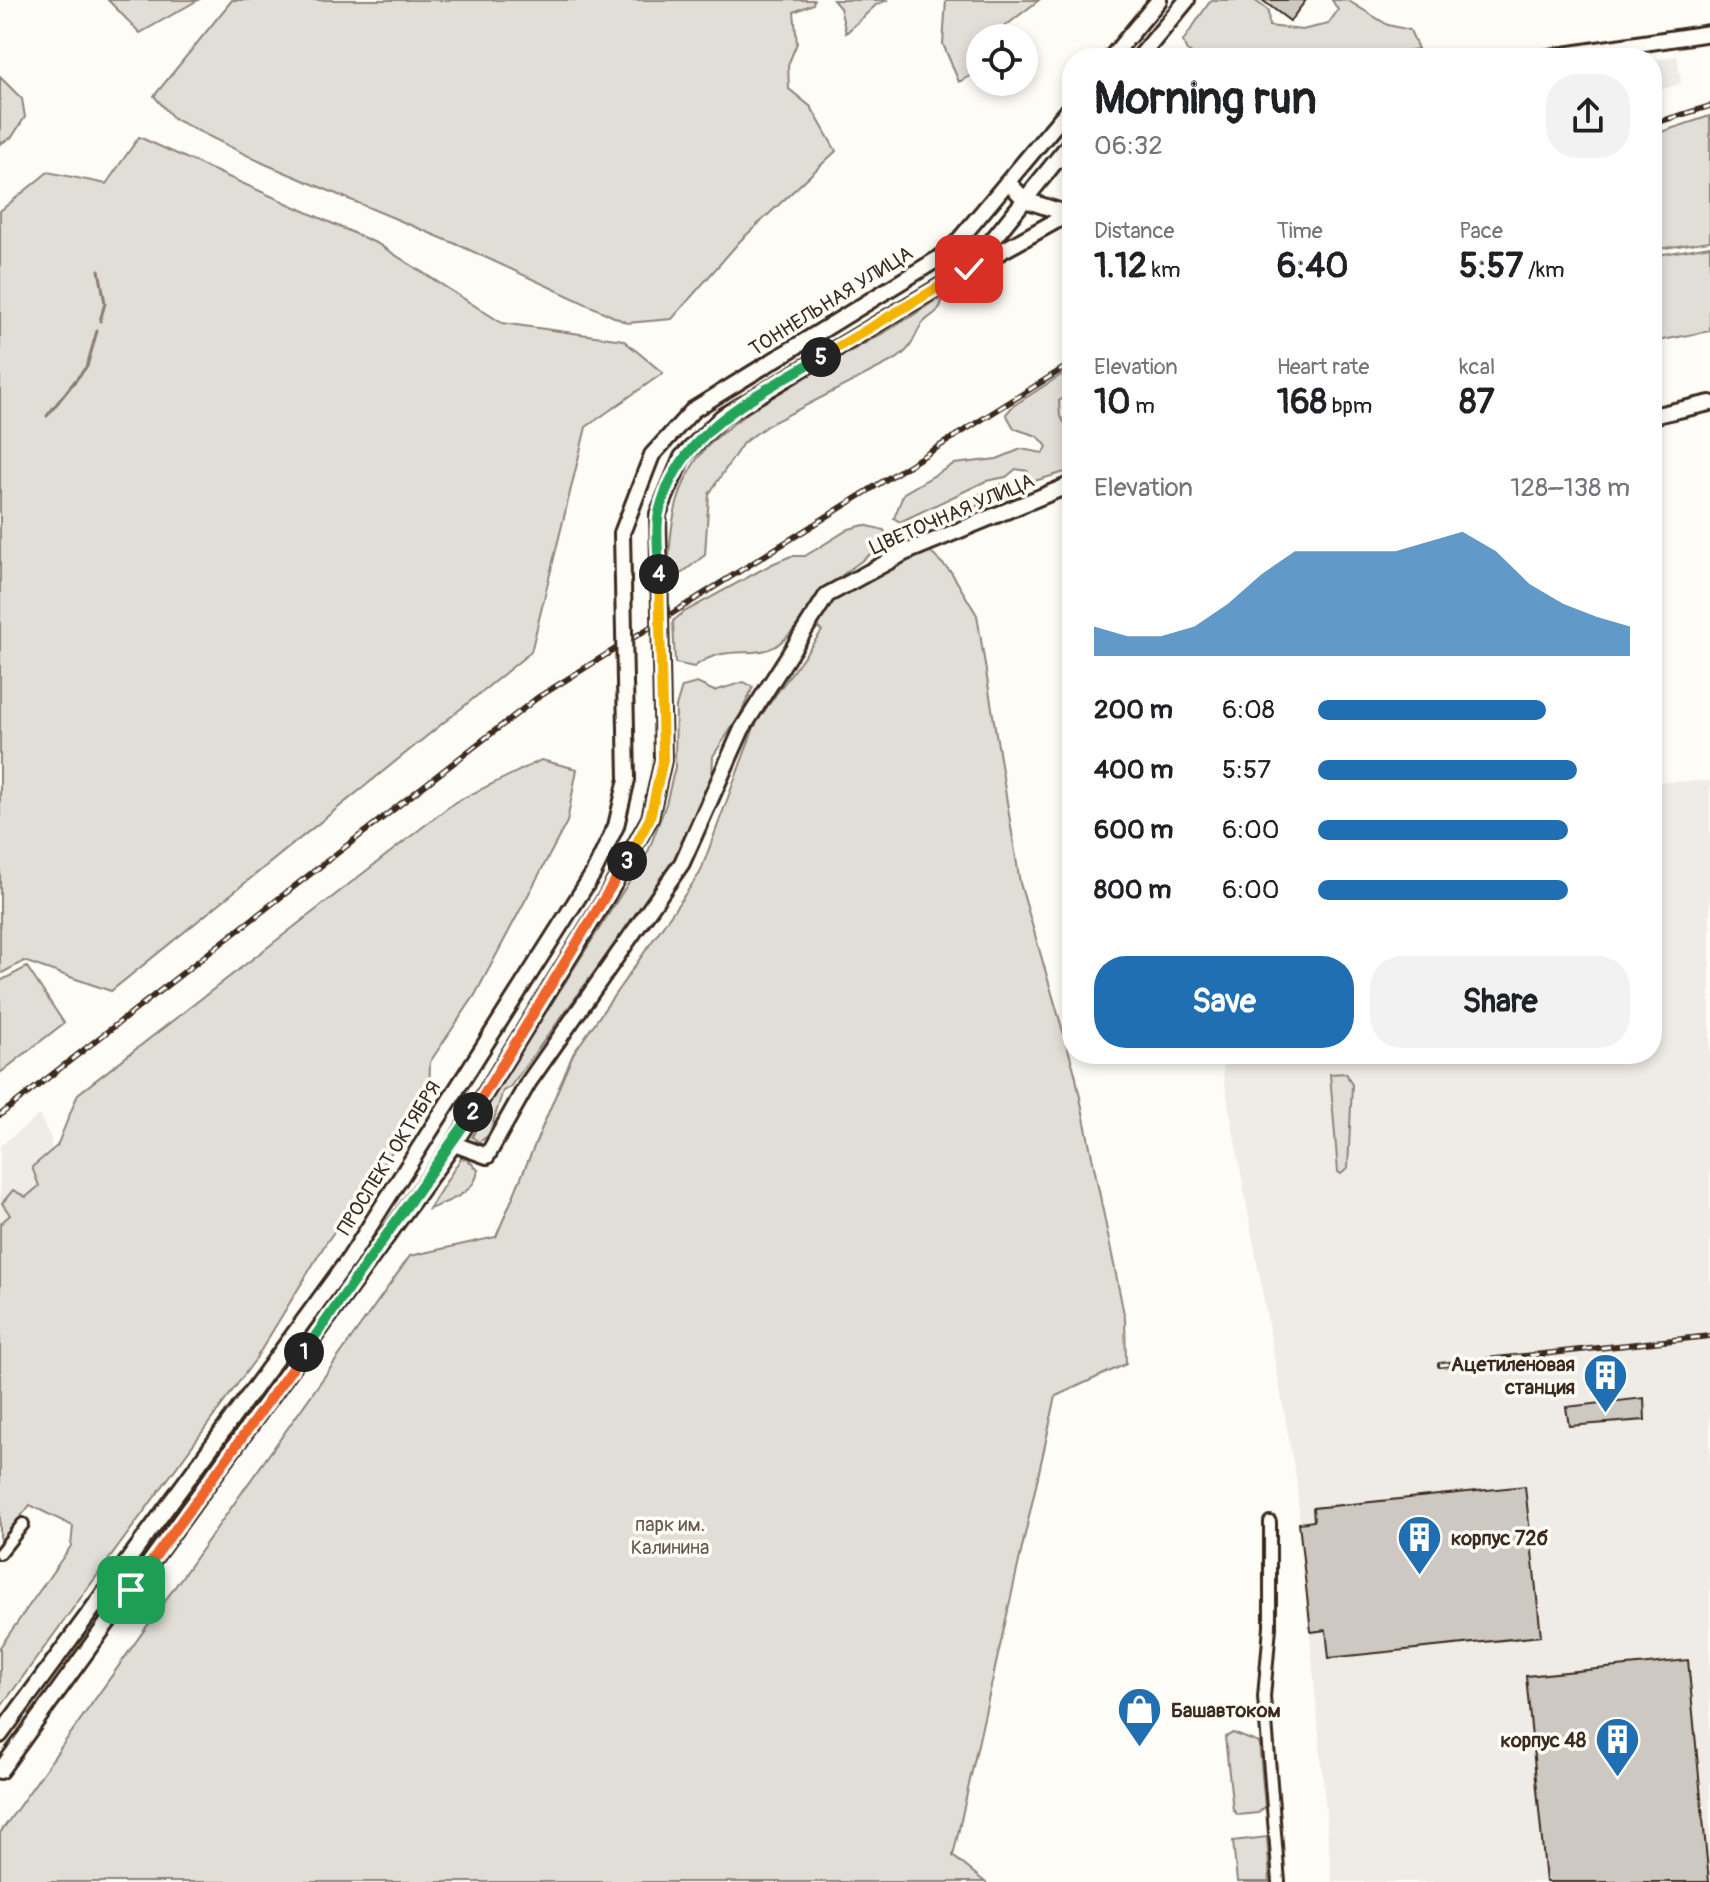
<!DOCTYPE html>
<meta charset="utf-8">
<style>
body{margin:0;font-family:Pangolin,sans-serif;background:#f2f2f2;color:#202124;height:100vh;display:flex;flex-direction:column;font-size:30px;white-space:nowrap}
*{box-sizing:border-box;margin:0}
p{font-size:26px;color:#757577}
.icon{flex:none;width:44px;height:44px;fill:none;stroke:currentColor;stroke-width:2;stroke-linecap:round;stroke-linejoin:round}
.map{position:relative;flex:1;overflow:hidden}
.drawer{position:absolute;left:1062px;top:48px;width:600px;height:1016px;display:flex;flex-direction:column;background:#fff;border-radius:32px;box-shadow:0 4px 12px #0003}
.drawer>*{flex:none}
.tools{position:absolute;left:966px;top:24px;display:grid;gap:16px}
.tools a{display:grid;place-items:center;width:72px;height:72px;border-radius:50%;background:#fff;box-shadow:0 4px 12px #0003;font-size:40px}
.pin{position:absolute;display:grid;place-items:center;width:68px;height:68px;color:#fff;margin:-34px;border-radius:16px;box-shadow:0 4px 12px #0006}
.km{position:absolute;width:40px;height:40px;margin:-20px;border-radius:50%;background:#222;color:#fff;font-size:22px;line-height:40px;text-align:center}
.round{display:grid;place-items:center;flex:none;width:84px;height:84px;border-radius:32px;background:#f2f2f2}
.head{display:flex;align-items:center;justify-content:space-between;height:136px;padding:0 32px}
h1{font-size:44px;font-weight:700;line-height:60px}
.figures{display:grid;grid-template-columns:repeat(3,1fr);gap:12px;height:136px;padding:8px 32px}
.figures div{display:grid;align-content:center}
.figures b{font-size:34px;font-weight:700}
.figures small{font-size:22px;font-weight:400}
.figures p{font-size:22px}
.chart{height:224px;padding:16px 32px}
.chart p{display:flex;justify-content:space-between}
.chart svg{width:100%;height:144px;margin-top:8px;fill:#1f6fb2;opacity:.7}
.button{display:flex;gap:16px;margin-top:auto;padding:16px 32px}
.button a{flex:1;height:92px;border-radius:32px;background:#1f6fb2;color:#fff;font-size:32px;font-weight:700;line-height:92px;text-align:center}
.button a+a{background:#f2f2f2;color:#202124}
ul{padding:0 32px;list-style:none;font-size:26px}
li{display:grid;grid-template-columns:128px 96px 1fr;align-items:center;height:60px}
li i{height:20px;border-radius:10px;background:#1f6fb2}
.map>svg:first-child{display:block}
.built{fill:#efece7}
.green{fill:#e1ded7;stroke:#8e847a;stroke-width:2}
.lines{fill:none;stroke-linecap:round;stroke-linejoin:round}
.stream{stroke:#887d74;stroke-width:3}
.building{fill:#cdc8c2;stroke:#3b2a1e;stroke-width:2}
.street-casing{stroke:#3b2a1e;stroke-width:16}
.secondary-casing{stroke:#3b2a1e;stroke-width:20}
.street{stroke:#fdfcf7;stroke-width:10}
.secondary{stroke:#fdfcf7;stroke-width:14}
.rail-casing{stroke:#3b2a1e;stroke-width:6}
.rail{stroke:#fdfcf7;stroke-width:3;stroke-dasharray:9;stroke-linecap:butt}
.secondary-bridge-casing{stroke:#3b2a1e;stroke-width:20;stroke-linecap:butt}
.secondary-bridge{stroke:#fdfcf7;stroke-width:14}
.split-1-casing{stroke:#fff;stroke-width:16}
.split-2-casing{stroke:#fff;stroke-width:16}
.split-3-casing{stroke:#fff;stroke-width:16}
.split-4-casing{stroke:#fff;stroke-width:16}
.split-5-casing{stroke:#fff;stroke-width:16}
.split-6-casing{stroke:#fff;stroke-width:16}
.split-1{stroke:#f0652b;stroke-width:10}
.split-2{stroke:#22a559;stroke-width:10}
.split-3{stroke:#f0652b;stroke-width:10}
.split-4{stroke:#f5b400;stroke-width:10}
.split-5{stroke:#22a559;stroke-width:10}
.split-6{stroke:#f5b400;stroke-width:10}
.labels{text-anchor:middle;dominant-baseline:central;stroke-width:7;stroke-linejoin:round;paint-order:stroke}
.street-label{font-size:20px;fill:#3b2a1e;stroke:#fdfcf7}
.poi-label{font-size:20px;font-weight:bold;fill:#3b2a1e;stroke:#fdfcf7;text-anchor:end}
.park-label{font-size:20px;fill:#64574c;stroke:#fdfcf7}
</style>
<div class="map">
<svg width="1710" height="1882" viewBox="0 0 1710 1882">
<rect width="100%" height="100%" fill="#fdfcf7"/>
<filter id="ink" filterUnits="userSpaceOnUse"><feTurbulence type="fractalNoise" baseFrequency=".0125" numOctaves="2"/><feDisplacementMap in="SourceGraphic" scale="16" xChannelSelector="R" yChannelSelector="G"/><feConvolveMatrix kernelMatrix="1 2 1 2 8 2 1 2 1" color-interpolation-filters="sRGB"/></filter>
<g filter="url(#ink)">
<path class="built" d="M1677,56L1681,83L1652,93V60Z
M1710,781V1882H1332L1296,1478L1223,1074L1224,1054H1652V782Z
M39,1115L50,1136L52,1151L32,1167L39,1186L0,1224V1146Z"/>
<path class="green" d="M108,0H198L140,33Z
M232,0H814L813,4L794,12L797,43L788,65L789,89L811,107L836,151L740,241L672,319L627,323L463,247L265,164L174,119L154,96Z
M833,0H888L877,4L846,33L840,8Z
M946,0H1039L990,38H980V71L959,82L943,44Z
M1211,0H1254L1268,10L1269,26L1302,30L1328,24L1338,10L1332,0H1347L1388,25L1410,30L1418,49L1356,58H1199L1187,51L1183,41Z
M0,77L22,99L25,117L12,137L0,144Z
M1710,116V241L1652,250V135Z
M139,137L378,244L502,323L623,340L663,373L586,427L531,652L111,991L24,961L0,974V211L48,172L106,184Z
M1710,246V331L1652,342V256Z
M937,299L942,302C939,315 926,316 920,327C911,343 914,345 898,358L768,425L743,443L709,494L705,555L668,584C669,543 671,502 693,465C729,405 876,345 937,299Z
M1072,368V392L1059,401L1060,416L1072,434V470L1031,482L1027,471L1016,469L1006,477L986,481L900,522L894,518L904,493L954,464L997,459L1021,449L1043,453L1047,447C1037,431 1028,435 1014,428L1006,414L1013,406Z
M1002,484L1010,487L1009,492L918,532L914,528L917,521Z
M864,525L884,530L888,539C869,558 844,571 825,590C807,607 798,631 776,646C752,660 727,642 694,667L675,663L673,621L684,612L772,564L791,556H805L849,529Z
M926,548L951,572L977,615L1020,883L1075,1073L1125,1319L1126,1364L1056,1396L953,1856L985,1882H0V1833L410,1256L496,1237L573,1054L700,873L756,722L822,631L814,625L834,597Z
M744,682L753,687L740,715L713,756L712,780L681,854L510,1087L503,1091L489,1135L479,1142L472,1137L499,1086L648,852L666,804L675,767L676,707L682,687L697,683L714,691Z
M541,760L577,769L567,822L475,995L430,1062L429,1095L402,1119L401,1139L326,1243L255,1360L0,1708V1647L71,1546L73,1526L30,1505L0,1543V1224L10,1215L2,1203L13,1190L26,1197L39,1186L32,1167L57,1146L78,1094L455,802Z
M27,967L64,1023L0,1073V981Z
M1346,1073L1352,1085L1348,1168L1341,1174L1338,1172L1330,1074Z
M461,1158L468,1160L478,1170C476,1193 449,1201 429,1209Z
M1233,1733L1259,1743L1265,1807L1258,1813L1238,1815L1233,1810L1225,1737Z
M1267,1837L1270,1882H1237L1233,1841Z"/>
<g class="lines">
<path class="stream" d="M99,270L105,303L100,321
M47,416L87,366L97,331"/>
</g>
<path class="building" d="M1262,0H1306L1290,21Z
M1644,1398L1645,1420L1569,1426L1566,1407Z
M1525,1486L1541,1636L1329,1658L1326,1630L1311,1632L1299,1523L1314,1521L1313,1508Z
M1688,1660L1709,1882H1546L1526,1676Z"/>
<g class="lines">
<defs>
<path id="street" d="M1270,1522V1627L1264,1697L1279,1882
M0,1553L23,1524"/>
<path id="secondary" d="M1111,58L1159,0
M1139,58L1187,0
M1544,58L1710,33
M1008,182L1025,200L1068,214
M977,265L1072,212
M1652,416L1710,403
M658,514L682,457L722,417L969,269L1072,141
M622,533L652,455L693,410L949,252L1072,105
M454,1144L487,1156L528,1083L682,863L742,729L827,595L904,553L1072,484
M0,1735L349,1259L593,874L616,826L627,779
M0,1771L454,1144L607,896L650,818L663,760"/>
</defs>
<use href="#street" class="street-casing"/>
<use href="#secondary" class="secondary-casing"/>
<use href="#street" class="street"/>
<use href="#secondary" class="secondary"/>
<defs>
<path id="rail" d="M1652,124L1710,106
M0,1115L537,698L1072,363
M1440,1365L1710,1336"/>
</defs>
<use href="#rail" class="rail-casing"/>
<use href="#rail" class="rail"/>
<defs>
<path id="secondary-bridge" d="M658,514L663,760
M622,533L627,779"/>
</defs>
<use href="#secondary-bridge" class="secondary-bridge-casing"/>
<use href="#secondary-bridge" class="secondary-bridge"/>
</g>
</g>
<g class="lines" filter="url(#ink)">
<defs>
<path id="split-1" d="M131,1590L304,1352"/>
<path id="split-2" d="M304,1352L473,1112"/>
<path id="split-3" d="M473,1112L627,861"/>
<path id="split-4" d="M627,861L650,818L663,760L659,574"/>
<path id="split-5" d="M659,574C659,555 655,531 659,513C678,431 756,396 821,357"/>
<path id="split-6" d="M821,357L969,269"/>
</defs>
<use href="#split-1" class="split-1-casing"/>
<use href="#split-2" class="split-2-casing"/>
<use href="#split-3" class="split-3-casing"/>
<use href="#split-4" class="split-4-casing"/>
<use href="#split-5" class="split-5-casing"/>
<use href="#split-6" class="split-6-casing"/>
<use href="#split-1" class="split-1"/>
<use href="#split-2" class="split-2"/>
<use href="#split-3" class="split-3"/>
<use href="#split-4" class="split-4"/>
<use href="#split-5" class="split-5"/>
<use href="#split-6" class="split-6"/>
</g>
<defs>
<symbol id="building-pin" viewBox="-11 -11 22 30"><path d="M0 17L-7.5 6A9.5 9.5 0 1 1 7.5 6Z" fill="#1f6fb2" stroke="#fdfcf7"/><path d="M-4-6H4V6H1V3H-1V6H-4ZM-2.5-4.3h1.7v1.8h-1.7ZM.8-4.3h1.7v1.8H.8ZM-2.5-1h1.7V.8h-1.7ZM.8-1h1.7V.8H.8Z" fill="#fff"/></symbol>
<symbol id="shop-pin" viewBox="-11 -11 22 30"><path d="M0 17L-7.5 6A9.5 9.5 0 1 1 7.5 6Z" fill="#1f6fb2" stroke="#fdfcf7"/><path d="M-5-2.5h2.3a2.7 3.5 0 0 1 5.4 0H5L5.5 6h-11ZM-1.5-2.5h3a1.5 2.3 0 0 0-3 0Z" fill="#fff"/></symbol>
</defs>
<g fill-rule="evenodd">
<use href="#building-pin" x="1580" y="1350" width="51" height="69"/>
<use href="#building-pin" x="1394" y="1512" width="51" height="69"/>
<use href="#shop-pin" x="1114" y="1684" width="51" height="69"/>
<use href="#building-pin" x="1592" y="1714" width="51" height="69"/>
</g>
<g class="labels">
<g class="street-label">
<text transform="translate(831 301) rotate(-32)">ТОННЕЛЬНАЯ УЛИЦА</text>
<text transform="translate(952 514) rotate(-23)">ЦВЕТОЧНАЯ УЛИЦА</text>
<text transform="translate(389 1158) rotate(-58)">ПРОСПЕКТ ОКТЯБРЯ</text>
</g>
<g class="poi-label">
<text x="1575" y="1364">Ацетиленовая<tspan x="1575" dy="23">станция</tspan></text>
<text x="1451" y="1538" text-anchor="start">корпус 72б</text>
<text x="1171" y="1710" text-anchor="start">Башавтоком</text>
<text x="1586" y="1740">корпус 48</text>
</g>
<g class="park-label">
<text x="670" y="1524">парк им.<tspan x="670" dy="23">Калинина</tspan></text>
</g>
</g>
</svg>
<div class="tools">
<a><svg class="icon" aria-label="locate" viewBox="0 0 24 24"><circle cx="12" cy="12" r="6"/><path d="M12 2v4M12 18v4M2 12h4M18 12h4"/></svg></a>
</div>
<div class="pin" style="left:131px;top:1590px;background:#1e9e55"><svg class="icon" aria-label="arrive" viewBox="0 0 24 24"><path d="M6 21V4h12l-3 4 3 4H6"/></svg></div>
<div class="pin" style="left:969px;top:269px;background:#d93025"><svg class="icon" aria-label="check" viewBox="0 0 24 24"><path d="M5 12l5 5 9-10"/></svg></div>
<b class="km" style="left:304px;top:1352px">1</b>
<b class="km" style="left:473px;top:1112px">2</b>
<b class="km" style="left:627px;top:861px">3</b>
<b class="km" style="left:659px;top:574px">4</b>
<b class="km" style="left:821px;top:357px">5</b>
<section class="drawer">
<div class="head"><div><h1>Morning run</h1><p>06:32</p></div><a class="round"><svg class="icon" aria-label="share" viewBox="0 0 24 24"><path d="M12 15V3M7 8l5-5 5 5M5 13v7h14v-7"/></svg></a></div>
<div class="figures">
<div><p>Distance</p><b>1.12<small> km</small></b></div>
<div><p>Time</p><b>6:40</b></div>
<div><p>Pace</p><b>5:57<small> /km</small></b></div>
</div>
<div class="figures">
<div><p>Elevation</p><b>10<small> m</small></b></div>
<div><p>Heart rate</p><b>168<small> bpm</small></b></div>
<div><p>kcal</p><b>87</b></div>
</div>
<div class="chart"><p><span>Elevation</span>128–138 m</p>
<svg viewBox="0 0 160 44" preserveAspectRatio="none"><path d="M0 44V35L10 38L20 38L30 35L40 28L50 19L60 12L70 12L80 12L90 12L100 9L110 6L120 12L130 22L140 28L150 32L160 35V44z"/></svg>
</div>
<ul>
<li><b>200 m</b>6:08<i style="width:73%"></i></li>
<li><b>400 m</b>5:57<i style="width:83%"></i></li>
<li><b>600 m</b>6:00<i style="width:80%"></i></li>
<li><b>800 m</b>6:00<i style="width:80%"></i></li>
</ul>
<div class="button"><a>Save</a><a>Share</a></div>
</section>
</div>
